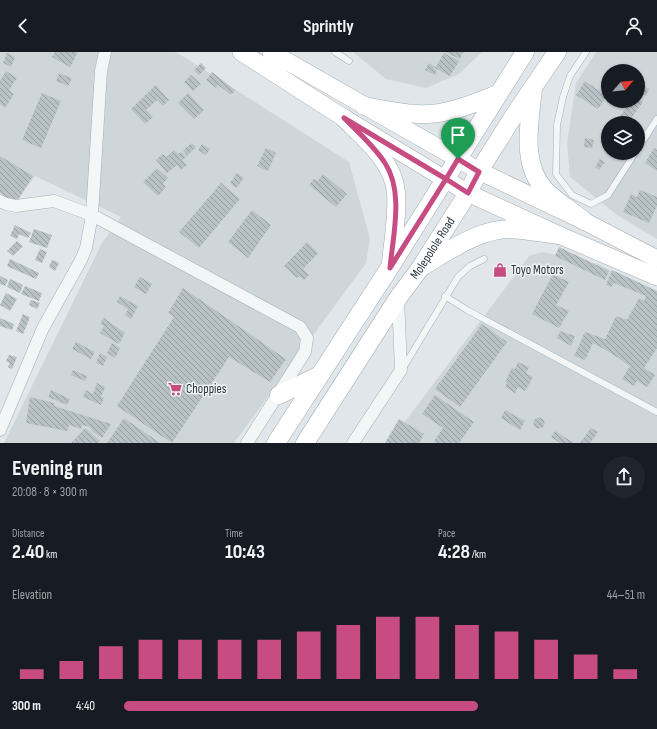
<!DOCTYPE html>
<meta charset="utf-8">
<style>
body{margin:0;font-family:"Sofia Sans Condensed",sans-serif;background:#20242c;color:#f1f3f6;height:100vh;display:flex;flex-direction:column;font-size:15px;white-space:nowrap}
*{box-sizing:border-box;margin:0}
p{font-size:13px;color:#9ea1a6}
.icon{flex:none;width:22px;height:22px;fill:none;stroke:currentColor;stroke-width:2;stroke-linecap:round;stroke-linejoin:round}
.map{position:relative;height:391px;overflow:hidden}
.panel{display:flex;flex-direction:column;background:#171b24;flex:1}
.panel>*{flex:none}
.needle{width:26px;rotate:63deg}
.fabs{position:absolute;left:601px;top:12px;display:grid;gap:8px}
.fabs a{display:grid;place-items:center;width:44px;height:44px;border-radius:50%;background:#171b24;box-shadow:0 1px 3px #0004;font-size:20px}
.pin{position:absolute;display:grid;place-items:center;width:34px;height:34px;color:#fff;margin:-41px -17px;border-radius:50% 50% 50% 0;rotate:-45deg;box-shadow:0 0 4px #0007}
.pin .icon{rotate:45deg}
.round{display:grid;place-items:center;flex:none;width:42px;height:42px;border-radius:21px;background:#20242c}
.overview{display:flex;align-items:center;justify-content:space-between;height:68px;padding:0 12px}
h1{font-size:22px;font-weight:700;line-height:30px}
.metrics{display:grid;grid-template-columns:repeat(3,1fr);gap:6px;height:68px;padding:4px 12px}
.metrics div{display:grid;align-content:center}
.metrics b{font-size:20px;font-weight:700}
.metrics small{font-size:11px;font-weight:400}
.metrics p{font-size:11px}
.chart{height:112px;padding:8px 12px}
.chart p{display:flex;justify-content:space-between}
.chart svg{width:100%;height:72px;margin-top:4px;stroke:#c74c82;stroke-width:6}
ul{padding:0 12px;list-style:none;font-size:13px}
li{display:grid;grid-template-columns:64px 48px 1fr;align-items:center;height:30px}
li i{height:10px;border-radius:5px;background:#c74c82}
header{display:flex;justify-content:space-between;align-items:center;height:52px;padding:0 12px;background:#171b24;font-size:18px;font-weight:700}
.map>svg:first-child{display:block}
.built{fill:#cfd6da;fill-rule:evenodd}
.building{fill:url(#building-back-hatch)}
.lines{fill:none;stroke-linecap:round;stroke-linejoin:round}
.lane-casing{stroke:#a6aeb3;stroke-width:7}
.street-casing{stroke:#a6aeb3;stroke-width:13}
.secondary-casing{stroke:#a6aeb3;stroke-width:18}
.primary-casing{stroke:#a0aeb4;stroke-width:19}
.lane{stroke:#f3f6f7;stroke-width:6}
.street{stroke:#f3f6f7;stroke-width:12}
.secondary{stroke:#fff;stroke-width:17}
.primary{stroke:#fff;stroke-width:18}
.route-casing{stroke:#fff;stroke-width:8}
.route{stroke:#c74c82;stroke-width:5}
.labels{text-anchor:middle;dominant-baseline:central;stroke-width:3;stroke-linejoin:round;paint-order:stroke}
.street-label{font-size:13px;fill:#2a383f;stroke:#f0f4f6}
.poi-label{font-size:13px;fill:#2a383f;stroke:#f0f4f6;text-anchor:start}
</style>
<header><svg class="icon" aria-label="back" viewBox="0 0 24 24"><path d="M15 5l-7 7 7 7"/></svg>Sprintly<svg class="icon" aria-label="person" viewBox="0 0 24 24"><circle cx="12" cy="8" r="4"/><path d="M4 21q1-7 8-7t8 7"/></svg></header>
<div class="map">
<svg width="657" height="391" viewBox="0 0 657 391">
<defs>
<pattern id="building-back-hatch" width="6" height="6" patternUnits="userSpaceOnUse"><rect width="6" height="6" fill="#b8c1c5"/><path d="M-1 5l2 2M0 0l6 6M5-1l2 2" fill="none" stroke="#969ea1"/></pattern>
</defs>
<rect width="100%" height="100%" fill="#e0e6e9"/>
<path class="built" d="M0,0H175L186,6L349,110L370,187L366,211L234,391H4L102,191L121,165L35,124L19,145L0,134Z
M353,0H482L459,22L426,36L386,27Z
M596,0H657V187L617,163L570,125L567,91L576,31ZM608,19H638V49H608ZM608,71H638V101H608Z
M542,200L598,212L657,243V391H389L529,204Z"/>
<path class="building" d="M55,0H78L70,15L52,5Z
M445,0H463L460,7Z
M7,1L15,5L11,15L3,11Z
M444,1L459,9L450,24L435,16Z
M201,11L206,16L199,23L194,18Z
M429,11L435,15L434,17L437,18L435,23L425,18Z
M6,19L17,26L9,38L14,42L5,56L0,52V29Z
M212,20L235,38L231,43L218,33L216,36L206,28Z
M59,21L72,26L68,34L56,29Z
M191,23L201,32L193,39L184,30Z
M585,29L607,44L598,57L576,43Z
M639,32L649,37L646,44L638,40Z
M156,33L169,48L163,54L157,48L146,58L153,65L145,72L131,57Z
M42,41L61,49L41,96L22,88Z
M188,41L204,58L194,67L178,51Z
M638,46L643,50L628,71H615L631,49H638Z
M608,85V95L601,91L604,86L607,88Z
M585,86L594,88L592,96L584,95Z
M192,91L196,95L187,104L183,98Z
M202,92L210,97L206,103L198,98Z
M266,96L276,101L268,119L257,114Z
M654,96L657,98V119L645,111Z
M174,98L178,102L182,100L186,105L182,108L187,113L181,118L177,113L167,121L156,108L163,102L166,105Z
M0,104L33,124L16,151L0,141Z
M600,107L605,110L599,118L595,115Z
M157,116L168,126L163,132L166,135L158,144L143,130Z
M237,121L244,126L236,136L230,131Z
M323,122L347,142L336,155L309,133L314,127L318,129Z
M221,131L240,147L199,196L179,180Z
M640,138L657,145V154L649,171L623,160L631,142L637,145Z
M252,158L271,173L248,206L228,190Z
M15,173L31,181L28,186L19,182L17,187L10,184Z
M34,177L52,183L47,196L29,190Z
M17,189L23,194L13,204L7,199Z
M307,190L318,201L303,217L309,223L304,228L299,224L297,226L284,214Z
M559,195L609,219L605,228L555,204Z
M40,197L47,200L42,211L35,208Z
M10,207L39,221L36,227L7,214Z
M52,208L59,211L55,219L49,215Z
M612,218L657,239V296L644,316L655,323L647,335L637,329L634,334L622,327L630,314L611,301L593,291L585,308L574,304L585,280L605,287L616,264L627,268L639,246L644,249L646,244L614,231L611,235L606,233Z
M553,222L569,230L556,253L569,259L559,276L532,262Z
M0,224L8,228L5,234L0,232Z
M140,225L152,232L146,242L134,235Z
M10,227L23,233L20,241L7,235Z
M25,234L42,241L39,249L21,242Z
M183,236L286,307L270,330L229,305L172,391L117,354L174,265L168,261Z
M6,241L17,247L10,259L0,253Z
M120,244L138,254L131,267L125,263L128,257L117,250Z
M31,248L40,251L37,257L29,253Z
M23,262L30,265L23,282L16,279Z
M0,266L14,272L12,278L0,274Z
M104,266L125,281L119,292L100,281L104,274L100,272Z
M482,272L507,290L460,355L435,337Z
M560,279L575,284L571,294L557,286Z
M76,290L95,300L91,307L72,297Z
M112,291L120,296L115,306L107,301Z
M100,301L107,305L103,314L96,311Z
M9,303L17,305L12,317L8,315L10,311L6,309Z
M518,310L529,315L526,321L533,325L525,339L518,335L515,341L505,335L507,331L505,330L512,316L515,317Z
M73,318L87,324L85,329L71,323Z
M97,331L105,335L101,345L104,346L101,353L83,345L86,338L93,342Z
M51,338L70,347L67,353L48,345Z
M435,343L474,370L459,391H437L434,389L443,376L422,362Z
M30,345L54,351V354L111,372L102,386L92,379L90,375L82,373L81,377L69,373L67,379L26,371Z
M505,358L525,369L520,378L501,366Z
M533.5 371a5.5 5.5 0 1 1 11 0a5.5 5.5 0 1 1-11 0Z
M124,366L160,391H107Z
M399,367L424,382L419,391H385Z
M85,376L100,389L98,391H71Z
M591,376L598,380L590,391H580Z
M555,379L574,391H560L551,385Z"/>
<g class="lines">
<defs>
<path id="lane" d="M335,0L349,9
M586,0L570,24L563,45L557,73L556,122L572,143L591,152L608,143L635,101
M638,96L657,67
M445,244L467,258L657,360
M403,316L458,225L470,214L484,207"/>
<path id="street" d="M0,149L6,152L16,154L54,149L92,163L300,275L307,286L305,300L247,391
M0,378L43,276L81,208L86,196L92,163L101,19L105,0
M353,391L401,318L398,246"/>
<path id="secondary" d="M241,0L344,66L468,141L559,183L657,225
M271,0L479,119L584,169L657,207"/>
<g id="primary">
<path d="M533,36C530,69 520,111 545,138C556,149 572,159 584,169"/>
<path d="M364,54C381,57 399,61 417,62C445,64 472,52 498,42"/>
<path d="M344,66C364,86 393,109 396,140C398,163 393,188 391,211"/>
<path d="M423,214C449,199 479,177 510,177C526,178 543,181 559,183"/>
<path d="M279,343L320,323"/>
<path d="M276,391L390,215L525,0"/>
<path id="s1" d="M305,391L398,246L421,215L468,141L479,119L515,62L557,0"/>
</g>
</defs>
<use href="#lane" class="lane-casing"/>
<use href="#street" class="street-casing"/>
<use href="#secondary" class="secondary-casing"/>
<use href="#primary" class="primary-casing"/>
<use href="#lane" class="lane"/>
<use href="#street" class="street"/>
<use href="#secondary" class="secondary"/>
<use href="#primary" class="primary"/>
</g>
<g class="lines">
<defs>
<path id="route" d="M458,107L446,127L344,66C358,80 374,94 385,111C404,140 393,183 390,216L446,127L468,141L479,120L458,107"/>
</defs>
<use href="#route" class="route-casing"/>
<use href="#route" class="route"/>
</g>
<defs>
<symbol id="shop-bare" viewBox="-9 -9 18 18"><path d="M-5-2.5h2.3a2.7 3.5 0 0 1 5.4 0H5L5.5 6h-11ZM-1.5-2.5h3a1.5 2.3 0 0 0-3 0Z" fill="#c74c82" stroke="#f0f4f6" stroke-width="2.5" paint-order="stroke"/></symbol>
<symbol id="supermarket-bare" viewBox="-9 -9 18 18"><path d="M-6-5.5h2.5l.6 2H6L4.5 2H-2.5L-4.4-4H-6ZM-1.5 3.2a1.3 1.3 0 1 0 .1 0ZM3 3.2a1.3 1.3 0 1 0 .1 0Z" fill="#c74c82" stroke="#f0f4f6" stroke-width="2.5" paint-order="stroke"/></symbol>
</defs>
<g fill-rule="evenodd">
<use href="#shop-bare" x="490" y="208" width="20" height="20"/>
<use href="#supermarket-bare" x="165" y="327" width="20" height="20"/>
</g>
<g class="labels">
<g class="street-label">
<text stroke="none"><textPath href="#s1" startOffset="233">Molepolole Road</textPath></text>
</g>
<g class="poi-label">
<text x="511" y="218">Toyo Motors</text>
<text x="186" y="337">Choppies</text>
</g>
</g>
</svg>
<div class="fabs">
<a><svg class="needle" viewBox="-14 -14 28 28"><path d="M0-13l5 13h-10z" fill="#e53935"/><path d="M0 13l5-13h-10z" fill="#9ea1a6"/></svg></a>
<a><svg class="icon" aria-label="layers" viewBox="0 0 24 24"><path d="M12 4l9 5-9 5-9-5zM3 14l9 5 9-5"/></svg></a>
</div>
<div class="pin" style="left:458px;top:107px;background:#1e9e55"><svg class="icon" aria-label="arrive" viewBox="0 0 24 24"><path d="M6 21V4h12l-3 4 3 4H6"/></svg></div>
</div>
<section class="panel">
<div class="overview"><div><h1>Evening run</h1><p>20:08 · 8 × 300 m</p></div><a class="round"><svg class="icon" aria-label="share" viewBox="0 0 24 24"><path d="M12 15V3M7 8l5-5 5 5M5 13v7h14v-7"/></svg></a></div>
<div class="metrics">
<div><p>Distance</p><b>2.40<small> km</small></b></div>
<div><p>Time</p><b>10:43</b></div>
<div><p>Pace</p><b>4:28<small> /km</small></b></div>
</div>
<div class="chart"><p><span>Elevation</span>44–51 m</p>
<svg viewBox="0 0 160 44" preserveAspectRatio="none"><path d="M5 44V38M15 44V33M25 44V24M35 44V20M45 44V20M55 44V20M65 44V20M75 44V15M85 44V11M95 44V6M105 44V6M115 44V11M125 44V15M135 44V20M145 44V29M155 44V38"/></svg>
</div>
<ul>
<li><b>300 m</b>4:40<i style="width:68%"></i></li>
</ul>
</section>
